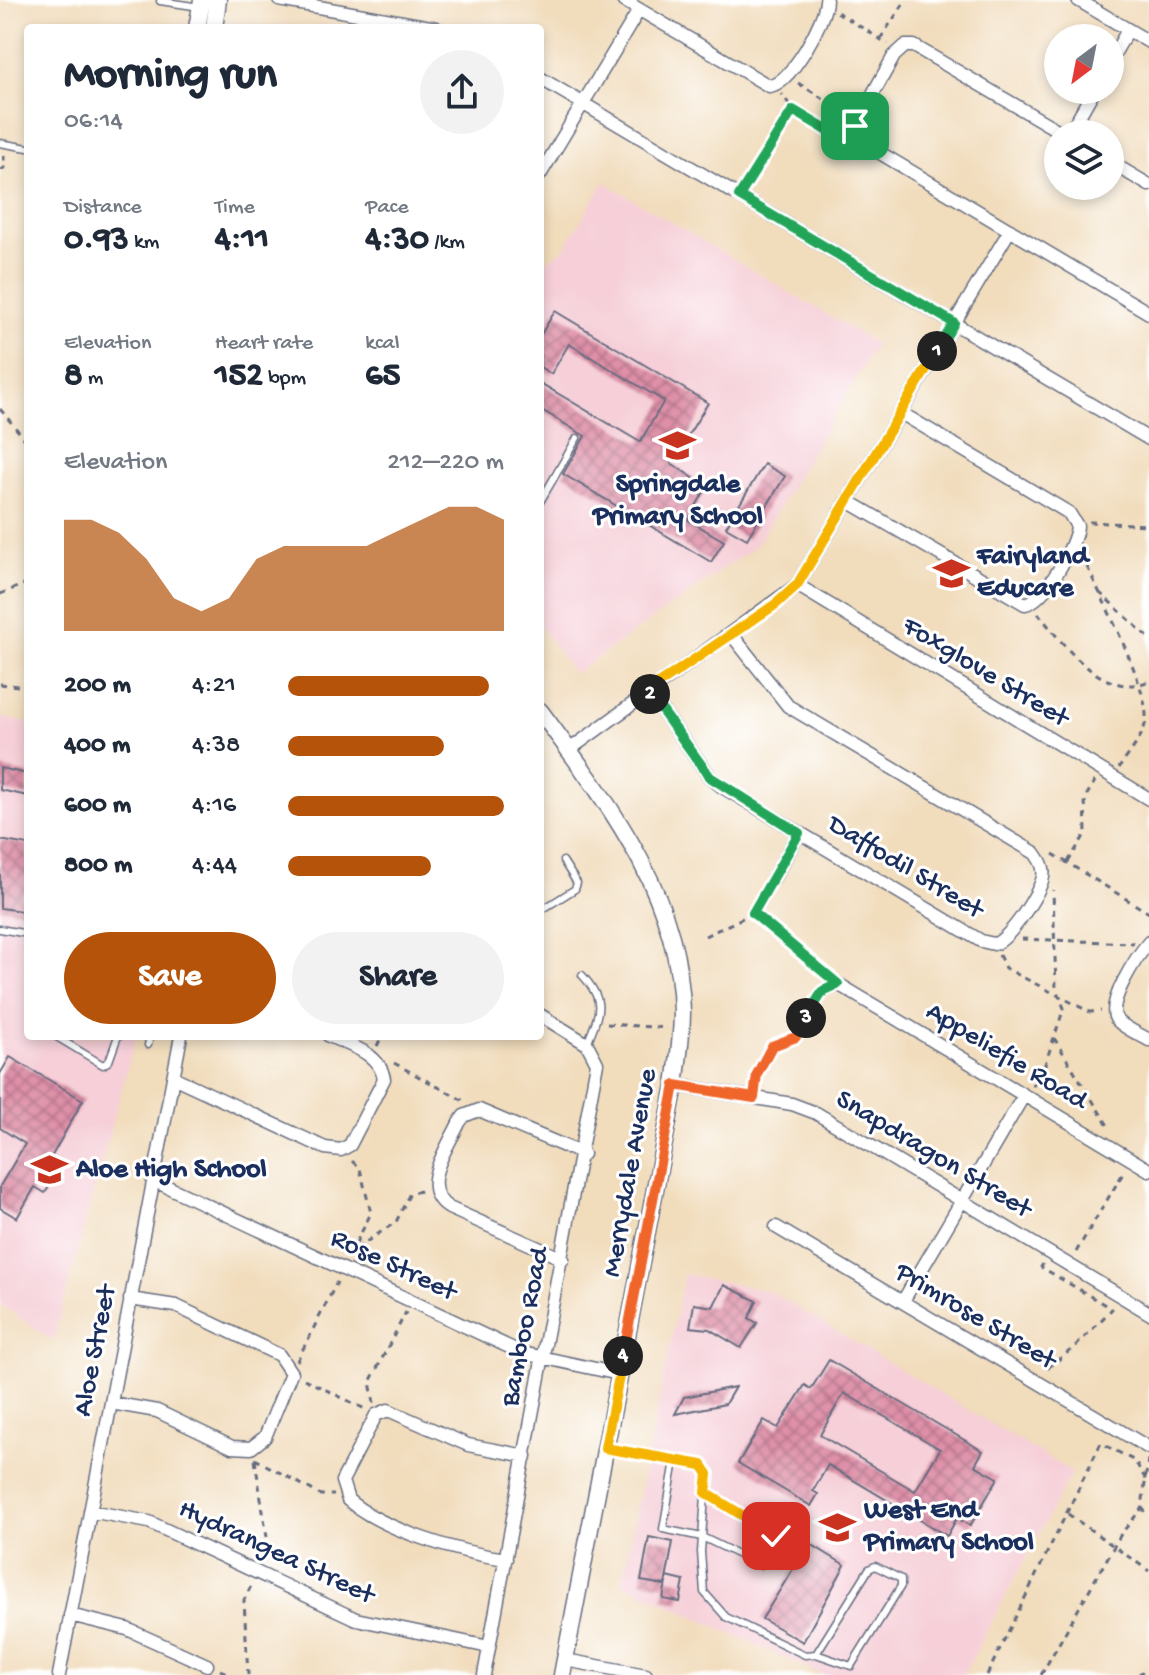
<!DOCTYPE html>
<meta charset="utf-8">
<style>
body{margin:0;font-family:"Gochi Hand",sans-serif;background:#f2f2f3;color:#1f2937;height:100vh;display:flex;flex-direction:column;font-size:30px;white-space:nowrap}
*{box-sizing:border-box;margin:0}
p{font-size:26px;color:#747a83}
.icon{flex:none;width:44px;height:44px;fill:none;stroke:currentColor;stroke-width:2;stroke-linecap:round;stroke-linejoin:round}
.map{position:relative;flex:1;overflow:hidden}
.panel{position:absolute;left:24px;top:24px;width:520px;height:1016px;display:flex;flex-direction:column;background:#fff;border-radius:8px;box-shadow:0 4px 12px #0003}
.panel>*{flex:none}
.needle{width:52px;rotate:212deg}
.controls{position:absolute;left:1044px;top:24px;display:grid;gap:16px}
.controls a{display:grid;place-items:center;width:80px;height:80px;border-radius:50%;background:#fff;box-shadow:0 4px 12px #0003;font-size:40px}
.pin{position:absolute;display:grid;place-items:center;width:68px;height:68px;color:#fff;margin:-34px;border-radius:16px;box-shadow:0 4px 12px #0006}
.km{position:absolute;width:40px;height:40px;margin:-20px;border-radius:50%;background:#222;color:#fff;font-size:22px;line-height:40px;text-align:center}
.round{display:grid;place-items:center;flex:none;width:84px;height:84px;border-radius:42px;background:#f2f2f3}
.overview{display:flex;align-items:center;justify-content:space-between;height:136px;padding:0 40px}
h1{font-size:44px;font-weight:700;line-height:60px}
.stats{display:grid;grid-template-columns:repeat(3,1fr);gap:12px;height:136px;padding:8px 40px}
.stats div{display:grid;align-content:center}
.stats b{font-size:34px;font-weight:700}
.stats small{font-size:22px;font-weight:400}
.stats p{font-size:22px}
.chart{height:224px;padding:16px 40px}
.chart p{display:flex;justify-content:space-between}
.chart svg{width:100%;height:144px;margin-top:8px;fill:#b45309;opacity:.7}
.cta{display:flex;gap:16px;margin-top:auto;padding:16px 40px}
.cta a{flex:1;height:92px;border-radius:48px;background:#b45309;color:#fff;font-size:32px;font-weight:700;line-height:92px;text-align:center}
.cta a+a{background:#f2f2f3;color:#1f2937}
ul{padding:0 40px;list-style:none;font-size:26px}
li{display:grid;grid-template-columns:128px 96px 1fr;align-items:center;height:60px}
li i{height:20px;border-radius:10px;background:#b45309}
.map>svg:first-child{display:block}
.built{fill:#f6cfd8}
.building{fill:url(#building-cross-hatch);fill-rule:evenodd}
.lines{fill:none;stroke-linecap:round;stroke-linejoin:round}
.service-casing{stroke:#666c7f;stroke-width:9}
.minor-casing{stroke:#666c7f;stroke-width:15}
.tertiary-casing{stroke:#666c7f;stroke-width:19}
.path{stroke:#666c7f;stroke-width:3;stroke-dasharray:6 6;stroke-linecap:butt}
.service{stroke:#fff;stroke-width:6}
.minor{stroke:#fff;stroke-width:12}
.tertiary{stroke:#fff;stroke-width:16}
.split-1-casing{stroke:#fff;stroke-width:16}
.split-2-casing{stroke:#fff;stroke-width:16}
.split-3-casing{stroke:#fff;stroke-width:16}
.split-4-casing{stroke:#fff;stroke-width:16}
.split-5-casing{stroke:#fff;stroke-width:16}
.split-1{stroke:#22a559;stroke-width:10}
.split-2{stroke:#f5b400;stroke-width:10}
.split-3{stroke:#22a559;stroke-width:10}
.split-4{stroke:#f0652b;stroke-width:10}
.split-5{stroke:#f5b400;stroke-width:10}
.labels{text-anchor:middle;dominant-baseline:central;stroke-width:6;stroke-linejoin:round;paint-order:stroke}
.poi-label{font-size:28px;font-weight:bold;fill:#1b2f5e;stroke:#fff;text-anchor:start}
.street-label{font-size:28px;fill:#1b2f5e;stroke:#fff}
</style>
<div class="map">
<svg width="1149" height="1675" viewBox="0 0 1149 1675">
<defs>
<pattern id="building-cross-hatch" width="8" height="8" patternUnits="userSpaceOnUse" patternTransform="scale(2)"><rect width="8" height="8" fill="#df90a8"/><path d="M0 0l8 8M0 8l8-8" fill="none" stroke="#b4768c"/></pattern>
</defs>
<rect width="100%" height="100%" fill="#fff"/>
<filter id="ink" filterUnits="userSpaceOnUse"><feTurbulence type="fractalNoise" baseFrequency=".0125" numOctaves="2"/><feDisplacementMap in="SourceGraphic" scale="16" xChannelSelector="R" yChannelSelector="G"/><feConvolveMatrix kernelMatrix="1 2 1 2 8 2 1 2 1" color-interpolation-filters="sRGB"/></filter>
<filter id="wash" filterUnits="userSpaceOnUse"><feTurbulence type="fractalNoise" baseFrequency=".006" numOctaves="4" result="noise"/><feDisplacementMap in="SourceGraphic" scale="32" xChannelSelector="R" yChannelSelector="G"/><feGaussianBlur stdDeviation="1.8" result="paint"/><feColorMatrix in="noise" values="0 0 0 0 0 0 0 0 0 0 0 0 0 0 0 0 0 1.4 0 .05"/><feComposite in="paint" operator="in"/></filter>
<g filter="url(#wash)">
<rect width="100%" height="100%" fill="#f1dcbb"/>
<path class="built" d="M604,182L876,344L756,546L574,674L540,626V266L565,248Z
M0,717L28,723V1036H136L53,1341L0,1304Z
M684,1274L769,1291L1072,1472L963,1675H822L622,1583Z"/>
<g id="blocks">
<path class="building" d="M555,311L708,403L671,463L707,487L688,520L724,541L711,562L563,474L585,436L540,409V383L640,442L664,401L569,344L551,374L540,367V336Z
M764,464L785,476L747,539L726,527Z
M0,768L28,774V796L0,790Z
M0,840L28,845V912L0,908Z
M10,1057L83,1100L44,1170L56,1176L45,1193L35,1187L17,1218L0,1208V1186L25,1144L0,1128V1074Z
M724,1285L757,1301L749,1318L757,1323L741,1348L709,1329L690,1327L694,1304L713,1307Z
M829,1360L983,1451L975,1465L998,1478L970,1526L957,1518L947,1536L828,1465L813,1491L818,1494L811,1506L738,1463L764,1420L778,1428L805,1385L811,1389ZM844,1393L940,1449L915,1491L820,1435Z
M735,1387L725,1404L675,1414L684,1397Z
M649,1537L673,1542L665,1585L641,1581Z
M809,1543L845,1565L803,1642L762,1619Z
M667,1577L684,1581L680,1602L663,1599Z"/>
</g>
</g>
<g filter="url(#ink)">
<use href="#blocks" fill-opacity="0" stroke="#666c7f" stroke-width="2"/>
<g class="lines">
<defs>
<path id="service" d="M160,1L200,7
M0,143L28,148
M540,502L577,438
M540,911L575,889L577,883L563,861
M0,929L28,934
M582,975C607,1002 599,1013 587,1044
M55,1036L103,1065L109,1061L118,1036
M148,1045L150,1036
M754,1098L757,1074L772,1046
M608,1449L707,1468L701,1552L704,1592L726,1617L805,1655L816,1654L851,1666L901,1586V1579L875,1566L869,1569L816,1654
M675,1461L663,1529L702,1537L760,1565L776,1536L706,1493"/>
<path id="minor" d="M279,0L436,28
M623,0L769,86C790,85 826,20 826,0
M1078,0L1149,42
M1110,61L1128,30
M540,78L1149,439
M1064,134L914,46H905L894,56L855,126L857,135L865,144L1149,313
M1069,134L1094,90
M1110,162L1149,185
M540,175L639,10
M848,501L1025,604C1045,601 1076,545 1077,526L1069,513L901,413
M797,585L1149,799
M648,691L710,777L721,786L981,941L994,944C1009,941 1040,892 1043,877C1045,867 1040,860 1035,853L788,706L732,635
M569,750L797,585L1010,230
M773,879L799,833
M1149,942C1138,955 1104,1005 1117,1020C1124,1028 1139,1034 1149,1040
M838,984L1149,1170
M173,1077L325,1148L341,1150L350,1145L384,1079C380,1053 351,1046 329,1036
M675,1085L792,1104L816,1113L1149,1313
M153,1180L522,1353L619,1374
M776,1227L1149,1448
M563,1259L449,1208C417,1188 447,1149 459,1123L464,1116L479,1110L583,1154
M903,1301L1024,1095
M111,1403L157,1411L232,1447L251,1448L265,1437L291,1373L279,1355L176,1306L130,1299
M90,1511L149,1522L356,1619L489,1647
M506,1559C461,1553 383,1530 348,1500L342,1481L376,1415L388,1410L468,1445L526,1456
M70,1615L127,1629L207,1665
M565,1660L646,1675
M59,1675L181,1036
M484,1675L597,1063L587,1044L540,1015"/>
<path id="tertiary" d="M197,28L202,0
M214,28L218,0
M540,711C607,802 680,893 682,1012C682,1036 678,1061 675,1085L562,1675"/>
</defs>
<use href="#service" class="service-casing"/>
<use href="#minor" class="minor-casing"/>
<use href="#tertiary" class="tertiary-casing"/>
<path class="path" d="M837,12L888,44
M880,39L906,0
M798,83L846,113
M793,110L835,135L842,134
M0,170L4,168V156
M745,186L793,110L782,94
M0,409L28,443
M1089,522L1149,525
M1082,556C1098,591 1148,685 1146,719C1145,735 1128,755 1119,768
M1099,592L1149,638
M0,594L28,583
M1038,613C1062,643 1103,701 1149,681
M0,684L28,687
M1053,854L1149,913
M1068,862L1086,833L1085,798L1095,781
M767,889L753,913L827,975
M705,936L753,913
M1022,939L1134,943
M999,955L1005,968L1090,1012L1101,1011
M607,1024L667,1028
M1054,1038L1110,1129
M781,1044C805,1033 806,1006 825,990
M377,1046L382,1036
M394,1063L464,1101
M1032,1086L1041,1076L1064,1008L1056,989L1053,890
M352,1161L360,1169L371,1213L353,1249
M1076,1252L1125,1170
M349,1257L351,1252L396,1222L410,1193L422,1191
M1043,1264L1041,1267L1112,1309L1076,1346L1045,1370
M297,1361L337,1282
M304,1379L365,1409
M374,1403L370,1382L406,1312
M255,1459L321,1495H334
M1148,1459L1142,1508L1149,1516
M255,1460L269,1550L263,1561
M1068,1514L1149,1571
M220,1670L231,1675
M248,1675L244,1600L251,1586
M987,1675L1101,1443L1135,1461L1146,1480
M1041,1675L1121,1534L1142,1508
M1138,1675L1149,1667"/>
<use href="#service" class="service"/>
<use href="#minor" class="minor"/>
<use href="#tertiary" class="tertiary"/>
</g>
</g>
<g class="lines" filter="url(#ink)">
<defs>
<path id="split-1" d="M855,126V131L835,135L793,110L739,196L954,323L937,351"/>
<path id="split-2" d="M650,694L648,691L776,604L797,585L937,351"/>
<path id="split-3" d="M650,694L710,777L799,833L753,913L838,984L823,991L806,1018"/>
<path id="split-4" d="M623,1356L675,1085L754,1098L757,1074L772,1046L796,1037L806,1018"/>
<path id="split-5" d="M623,1356L605,1448L702,1465L708,1474L706,1493L776,1536"/>
</defs>
<use href="#split-1" class="split-1-casing"/>
<use href="#split-2" class="split-2-casing"/>
<use href="#split-3" class="split-3-casing"/>
<use href="#split-4" class="split-4-casing"/>
<use href="#split-5" class="split-5-casing"/>
<use href="#split-1" class="split-1"/>
<use href="#split-2" class="split-2"/>
<use href="#split-3" class="split-3"/>
<use href="#split-4" class="split-4"/>
<use href="#split-5" class="split-5"/>
</g>
<defs>
<symbol id="school-bare" viewBox="-9 -9 18 18"><path d="M0-5L7-2L0 1L-7-2ZM-4 1L0 2.5L4 1V4Q0 6-4 4Z" fill="#c8321e" stroke="#fff" stroke-width="2.5" paint-order="stroke"/></symbol>
</defs>
<g fill-rule="evenodd">
<use href="#school-bare" x="652" y="420" width="51" height="51"/>
<use href="#school-bare" x="926" y="548" width="51" height="51"/>
<use href="#school-bare" x="24" y="1144" width="51" height="51"/>
<use href="#school-bare" x="812" y="1502" width="51" height="51"/>
</g>
<g class="labels">
<g class="poi-label">
<text x="678" y="485" text-anchor="middle">Springdale<tspan x="678" dy="32">Primary School</tspan></text>
<text x="977" y="557">Fairyland<tspan x="977" dy="32">Educare</tspan></text>
<text x="76" y="1170">Aloe High School</text>
<text x="864" y="1511">West End<tspan x="864" dy="32">Primary School</tspan></text>
</g>
<g class="street-label">
<text transform="translate(985 673) rotate(31)">Foxglove Street</text>
<text transform="translate(905 868) rotate(31)">Daffodil Street</text>
<text transform="translate(1006 1057) rotate(31)">Appeliefie Road</text>
<text transform="translate(933 1155) rotate(31)">Snapdragon Street</text>
<text transform="translate(631 1173) rotate(-80)">Merrydale Avenue</text>
<text transform="translate(393 1266) rotate(25)">Rose Street</text>
<text transform="translate(975 1317) rotate(31)">Primrose Street</text>
<text transform="translate(526 1327) rotate(-79)">Bamboo Road</text>
<text transform="translate(96 1351) rotate(-79)">Aloe Street</text>
<text transform="translate(276 1553) rotate(25)">Hydrangea Street</text>
</g>
</g>
</svg>
<div class="controls">
<a><svg class="needle" viewBox="-14 -14 28 28"><path d="M0-13l5 13h-10z" fill="#e53935"/><path d="M0 13l5-13h-10z" fill="#747a83"/></svg></a>
<a><svg class="icon" aria-label="layers" viewBox="0 0 24 24"><path d="M12 4l9 5-9 5-9-5zM3 14l9 5 9-5"/></svg></a>
</div>
<div class="pin" style="left:855px;top:126px;background:#1e9e55"><svg class="icon" aria-label="arrive" viewBox="0 0 24 24"><path d="M6 21V4h12l-3 4 3 4H6"/></svg></div>
<div class="pin" style="left:776px;top:1536px;background:#d93025"><svg class="icon" aria-label="check" viewBox="0 0 24 24"><path d="M5 12l5 5 9-10"/></svg></div>
<b class="km" style="left:937px;top:351px">1</b>
<b class="km" style="left:650px;top:694px">2</b>
<b class="km" style="left:806px;top:1018px">3</b>
<b class="km" style="left:623px;top:1356px">4</b>
<section class="panel">
<div class="overview"><div><h1>Morning run</h1><p>06:14</p></div><a class="round"><svg class="icon" aria-label="share" viewBox="0 0 24 24"><path d="M12 15V3M7 8l5-5 5 5M5 13v7h14v-7"/></svg></a></div>
<div class="stats">
<div><p>Distance</p><b>0.93<small> km</small></b></div>
<div><p>Time</p><b>4:11</b></div>
<div><p>Pace</p><b>4:30<small> /km</small></b></div>
</div>
<div class="stats">
<div><p>Elevation</p><b>8<small> m</small></b></div>
<div><p>Heart rate</p><b>152<small> bpm</small></b></div>
<div><p>kcal</p><b>65</b></div>
</div>
<div class="chart"><p><span>Elevation</span>212–220 m</p>
<svg viewBox="0 0 160 44" preserveAspectRatio="none"><path d="M0 44V10L10 10L20 14L30 22L40 34L50 38L60 34L70 22L80 18L90 18L100 18L110 18L120 14L130 10L140 6L150 6L160 10V44z"/></svg>
</div>
<ul>
<li><b>200 m</b>4:21<i style="width:93%"></i></li>
<li><b>400 m</b>4:38<i style="width:72%"></i></li>
<li><b>600 m</b>4:16<i style="width:100%"></i></li>
<li><b>800 m</b>4:44<i style="width:66%"></i></li>
</ul>
<div class="cta"><a>Save</a><a>Share</a></div>
</section>
</div>
